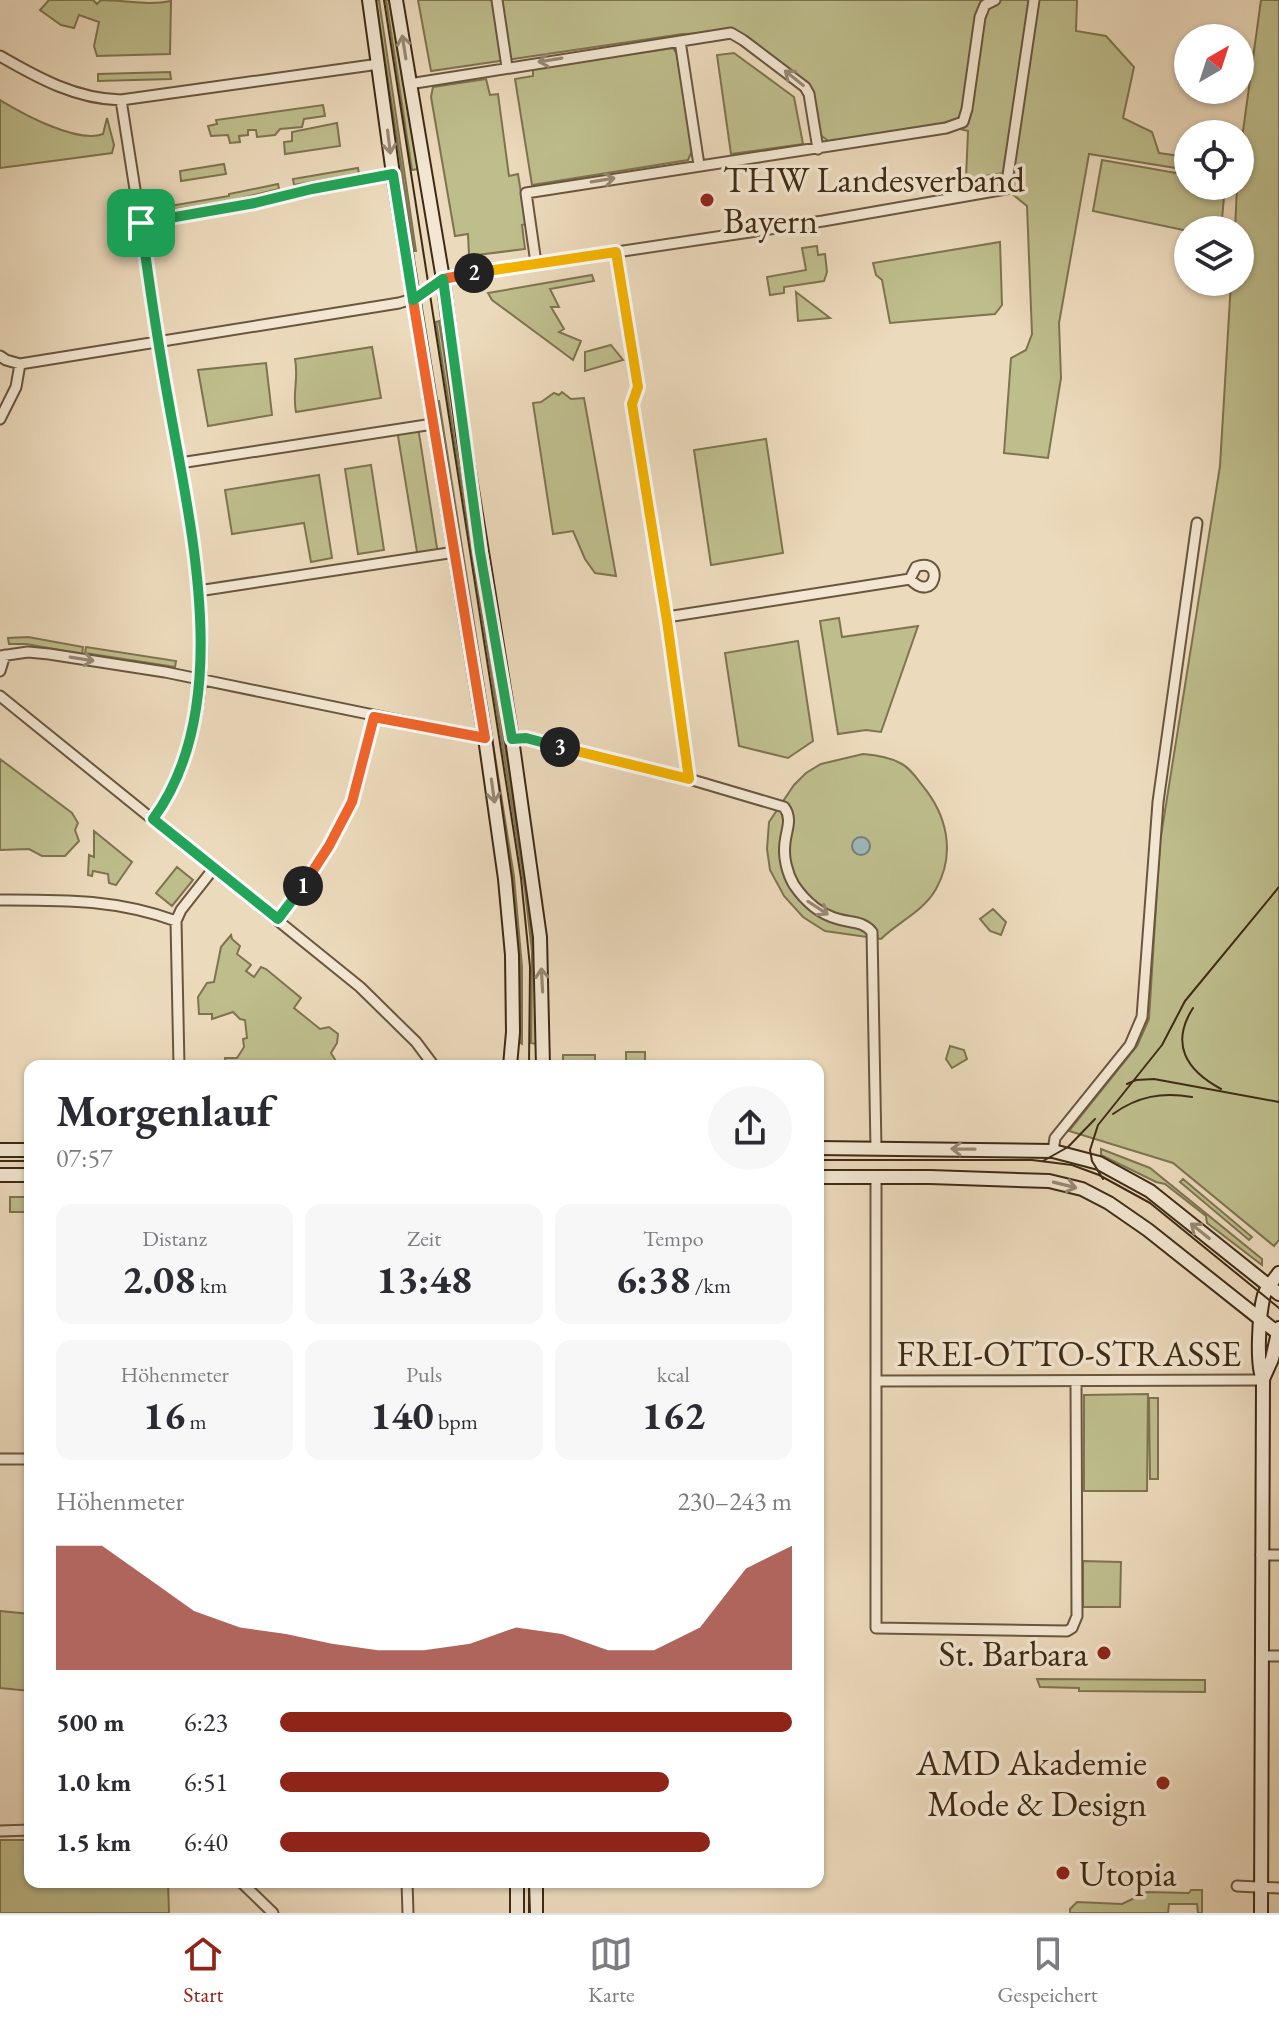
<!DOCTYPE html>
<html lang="de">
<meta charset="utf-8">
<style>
body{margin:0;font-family:"EB Garamond",serif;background:#f7f7f7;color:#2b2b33;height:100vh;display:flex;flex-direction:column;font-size:30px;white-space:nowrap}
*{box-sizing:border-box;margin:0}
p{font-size:26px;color:#7c7c81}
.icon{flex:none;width:44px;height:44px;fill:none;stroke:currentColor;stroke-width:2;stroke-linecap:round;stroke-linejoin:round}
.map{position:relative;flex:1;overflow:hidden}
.panel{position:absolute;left:24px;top:1060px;width:800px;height:828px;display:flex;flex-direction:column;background:#fff;border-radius:16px;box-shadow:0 2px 6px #0004}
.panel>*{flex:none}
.needle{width:52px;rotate:39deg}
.tools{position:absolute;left:1174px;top:24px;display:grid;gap:16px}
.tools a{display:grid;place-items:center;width:80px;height:80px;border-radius:50%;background:#fff;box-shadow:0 2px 6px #0004;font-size:40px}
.pin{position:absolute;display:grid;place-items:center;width:68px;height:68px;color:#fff;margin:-34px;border-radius:16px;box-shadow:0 4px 12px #0006}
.km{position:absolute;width:40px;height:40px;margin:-20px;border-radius:50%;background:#222;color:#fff;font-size:22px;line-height:40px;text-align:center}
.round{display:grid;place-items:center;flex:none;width:84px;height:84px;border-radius:42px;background:#f7f7f7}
.head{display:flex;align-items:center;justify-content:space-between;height:136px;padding:0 32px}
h1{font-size:44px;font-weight:700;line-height:60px}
.metrics{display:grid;grid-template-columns:repeat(3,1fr);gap:12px;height:136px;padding:8px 32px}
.metrics div{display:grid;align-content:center;border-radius:16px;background:#f7f7f7;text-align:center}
.metrics b{font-size:40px;font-weight:700}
.metrics small{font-size:22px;font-weight:400}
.metrics p{font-size:22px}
.chart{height:224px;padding:16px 32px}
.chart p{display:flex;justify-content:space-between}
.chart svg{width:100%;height:144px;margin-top:8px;fill:#8f2418;opacity:.7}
ul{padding:0 32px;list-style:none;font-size:26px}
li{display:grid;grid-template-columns:128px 96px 1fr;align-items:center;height:60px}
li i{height:20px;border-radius:10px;background:#8f2418}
.tab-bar{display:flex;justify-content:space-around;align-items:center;height:112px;border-top:2px solid #e1e1e2;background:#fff;font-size:22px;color:#7c7c81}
.tab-bar a{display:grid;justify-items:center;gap:4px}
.tab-bar .on{color:#8f2418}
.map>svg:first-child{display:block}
.green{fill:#bebd8c;stroke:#7e7450;stroke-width:2}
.water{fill:#9db8bb;stroke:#777f78;stroke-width:2}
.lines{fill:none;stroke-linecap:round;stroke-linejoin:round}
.street-casing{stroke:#6a563e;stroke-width:13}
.secondary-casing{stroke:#3e2a14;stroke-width:16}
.street{stroke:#f3e7d3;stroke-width:9}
.secondary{stroke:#f3e7d3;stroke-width:12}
.tram{stroke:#3e2a14;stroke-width:2}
.oneway{stroke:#988874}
.split-1-casing{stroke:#fff;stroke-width:16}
.split-2-casing{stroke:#fff;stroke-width:16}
.split-3-casing{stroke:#fff;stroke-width:16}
.split-4-casing{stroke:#fff;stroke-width:16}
.split-1{stroke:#22a559;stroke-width:10}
.split-2{stroke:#f0652b;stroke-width:10}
.split-3{stroke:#f5b400;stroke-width:10}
.split-4{stroke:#22a559;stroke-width:10}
.poi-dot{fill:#8f2418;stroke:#f3e7d3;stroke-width:3}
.labels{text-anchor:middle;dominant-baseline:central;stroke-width:7;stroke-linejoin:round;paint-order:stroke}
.poi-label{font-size:36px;fill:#3e2a14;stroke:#f3e7d3;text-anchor:start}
.street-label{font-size:36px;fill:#3e2a14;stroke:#f3e7d3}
</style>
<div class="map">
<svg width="1279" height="1913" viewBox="0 0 1279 1913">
<rect width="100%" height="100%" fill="#ecdabc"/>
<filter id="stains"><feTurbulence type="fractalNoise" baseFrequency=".0025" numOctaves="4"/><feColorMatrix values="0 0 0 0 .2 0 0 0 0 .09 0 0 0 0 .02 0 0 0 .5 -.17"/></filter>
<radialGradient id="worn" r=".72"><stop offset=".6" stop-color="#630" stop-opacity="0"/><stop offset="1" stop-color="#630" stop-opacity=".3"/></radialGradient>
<path class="green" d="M49,0H93L97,4L101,0C125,0 147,6 171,1L170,54L97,56L94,46L99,22L79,15L74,28L61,25L40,10Z
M376,0H379L416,251H414Z
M386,0H389L418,169L412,170Z
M418,0H1077L1076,31L1106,36L1134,67L1123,118L1152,132L1159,153L1188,157V170L1089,154L1059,323L1061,378L1048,458L1004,453L1011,358L1026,350L1032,334L1027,206L1006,189L1010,172L966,179L968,131L952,127L835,146L815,131L809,94L730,33L683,34L431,71Z
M1261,0H1279V1240L1274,1246L1173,1163L1069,1131L1137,1046L1149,1019L1160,842L1220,466L1231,282H1240V230H1235L1237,186H1240V153Z
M673,48L677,54L692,151L688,160L532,185L515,79L533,76V68Z
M734,53L794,97L803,144L731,154L717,55Z
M170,72L171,79L98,81V74Z
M486,79L490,95L498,94L509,176L518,174L526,224L522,225L525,249L469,256L468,234L455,236L431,97L433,87Z
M0,100C23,114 78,144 103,134L107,118L114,145L112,153L0,168Z
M323,105L325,116L304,119L302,127L280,129L275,135L257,137L256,130H248V135L239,136L240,142L230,143L228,135L211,136L208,126L217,124L216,120Z
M337,123L340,146L285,154L284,142L292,141V132Z
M1102,160L1188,175V186H1225L1221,230L1188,231L1093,211Z
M224,164L226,174L181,181L180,171Z
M358,168L359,174L294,185L293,179Z
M278,184L279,189L234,200L153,213L152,209L229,196V194Z
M1000,242L1002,305L995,314L890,323L882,280L876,275L873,263Z
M817,246L818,255L825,254L827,272L824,281L784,287V293L770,295L767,277L806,270L802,248Z
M592,275L594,281L550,289L559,307H551L564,329L559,332L581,341L573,360L492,300L488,293Z
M796,292L830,318L798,321Z
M439,321L527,890L536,982V1044L531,1043L532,952L525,890L436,322Z
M611,345L623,360L585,371V352Z
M372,347L381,398L296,412C292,394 299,378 295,359Z
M266,363L272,415L208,426L198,370Z
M562,392L571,399L584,398L616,576L595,573L585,559L573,531L553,534L533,403L541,402L554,393L559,395Z
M439,401L514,877L522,967V1044L520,1043V968L512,877L447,459L433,402Z
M418,427L438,554L418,558L397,430Z
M766,439L783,553L711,565L694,450Z
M371,465L384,550L358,554L345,469Z
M319,475L332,558L311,562L304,523L232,534L225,490Z
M839,618L842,637L918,626L881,732L866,730L838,734L820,621Z
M28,637L83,647L82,654L26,644H9L8,638Z
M798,641L813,741L788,758L739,746L725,653Z
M86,647L176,661L175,667L85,653Z
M863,754C876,755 889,757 900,763C909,767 916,777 922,785C947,815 956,853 936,889C924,911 898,922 881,939L825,931L803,917L784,896L770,870L767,849L769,822L794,785L806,773L821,764Z
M0,759L72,813L78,823L75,830L79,841L65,856H42L29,849L0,850Z
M94,831L132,862L116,885L109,883L108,874L93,871L92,876L88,875L89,855L94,857Z
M177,867L193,880L172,906L156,893Z
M993,909L1006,922L1001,935L990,931L980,919Z
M231,935L232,939L240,946L237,954L251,965L246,971L254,977L261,967L266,969L301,998L294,1008L320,1029L329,1027L338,1034L337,1043L331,1053L339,1066H226L225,1058H237L244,1047L243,1039L247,1038L245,1020L240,1019L233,1012L212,1019V1014H199L198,997L207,983L214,982L221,947Z
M950,1046L964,1050L967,1059L952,1068L946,1059Z
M626,1052H645V1066H626Z
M563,1055H595V1066H563Z
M1101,1149L1150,1168L1262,1259V1265L1207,1223L1206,1216L1165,1184L1156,1182L1101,1155Z
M1183,1179L1252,1237L1249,1240L1180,1182Z
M10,1197H30V1212H10Z
M1148,1394L1147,1491H1084V1395Z
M1149,1398H1158V1479H1150Z
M1083,1561L1121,1562L1120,1607H1083Z
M0,1611L30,1614V1691L0,1688Z
M1037,1679L1205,1680V1692L1079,1691V1688L1040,1687Z
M0,1840H30V1882H168L169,1913H0Z
M1191,1890H1202V1913H1198L1197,1904H1169L1168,1913H1070V1909L1077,1902L1122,1904L1147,1892L1189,1893Z"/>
<path class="water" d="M852 846a9 9 0 1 1 18 0a9 9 0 1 1-18 0Z"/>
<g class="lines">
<defs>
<path id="street" d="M497,0L507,67
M680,41L699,165
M0,56C38,78 76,99 121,100L379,64
M409,84L731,33L743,40L805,87L809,94L818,149
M121,100C137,200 152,300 168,400C183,489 207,586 201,677C198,725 182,780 153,819
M141,223L255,203L312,189L393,174
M616,252L638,387L632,404L667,617L689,779
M536,263L526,193L946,128L963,122L967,109L980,17L985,5L995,0
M0,356L6,360L20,364L399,303C421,298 435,281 457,276L823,221L1006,189L1034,0
M0,419L16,387L20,364
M180,463L433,424
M198,591L455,552
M667,617L910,579C935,606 946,556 916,567L910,579
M0,656L28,652L49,654L165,672L485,738
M0,671L5,655
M0,696L360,987L416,1042L434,1066
M512,739L526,738L689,779L784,807C793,819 786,830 785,843C783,857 787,873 794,885C805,901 819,914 838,919C851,923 863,921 872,932L876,1148
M0,900C63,900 115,899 176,921
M278,919L329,846L352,802L374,717
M179,1066L176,921L181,910L214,868
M1053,1151L1055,1138L1130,1045L1142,1017L1158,802L1197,523
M876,1177V1628L1067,1631L1072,1628L1077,1616L1076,1382
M876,1381L1263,1380
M0,1459H30
M1261,1555H1279
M1261,1656H1279
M0,1831L30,1830
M241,1882L273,1913
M407,1882L408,1913
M1237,1886L1279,1888"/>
<path id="secondary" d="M369,0L393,174L485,738L505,879L512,955L513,1032L510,1066
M396,0L443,279L463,434L512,739L540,937L543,1066
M818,1148L1053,1151L1099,1163L1150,1191L1279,1294
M0,1150H30
M0,1175H30
M818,1177H930L1049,1181L1082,1189L1109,1203L1148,1230L1279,1334
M1263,1379L1272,1359L1279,1328
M517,1882V1913
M536,1882V1913
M1261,1913L1263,1380C1256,1364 1259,1313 1264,1295C1267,1287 1274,1280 1279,1273"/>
</defs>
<use href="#street" class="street-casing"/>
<use href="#secondary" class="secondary-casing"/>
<use href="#street" class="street"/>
<use href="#secondary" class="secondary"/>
<path class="tram" d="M384,0L521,878L530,967L529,1066
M1193,1008C1170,1044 1186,1070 1221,1089
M1127,1084L1136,1080L1154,1079L1279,1102
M1113,1114C1138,1096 1162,1092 1192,1097
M818,1160H1032L1072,1165L1099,1175L1150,1203L1279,1308
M0,1161H30
M1043,1161L1068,1147L1095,1119
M1103,1179L1092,1161L1090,1150L1098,1125L1162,1045L1185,1001L1279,887
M529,1882L530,1913"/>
</g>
<defs><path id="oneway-shaft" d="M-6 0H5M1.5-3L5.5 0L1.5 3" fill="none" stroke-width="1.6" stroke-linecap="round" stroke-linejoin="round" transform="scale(2)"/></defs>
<g class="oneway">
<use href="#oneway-shaft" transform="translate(404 47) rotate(-99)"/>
<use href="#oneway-shaft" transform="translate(550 60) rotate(171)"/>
<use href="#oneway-shaft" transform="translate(794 78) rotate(-141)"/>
<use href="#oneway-shaft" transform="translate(389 142) rotate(83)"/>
<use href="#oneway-shaft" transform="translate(603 180) rotate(-9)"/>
<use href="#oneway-shaft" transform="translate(82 659) rotate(9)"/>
<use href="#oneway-shaft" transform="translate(493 791) rotate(82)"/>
<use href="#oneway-shaft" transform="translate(818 908) rotate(33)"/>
<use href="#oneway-shaft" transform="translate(542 980) rotate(-93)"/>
<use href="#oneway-shaft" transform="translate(963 1149) rotate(-179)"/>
<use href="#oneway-shaft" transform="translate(1065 1185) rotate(14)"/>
<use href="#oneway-shaft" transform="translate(1200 1231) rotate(-141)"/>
</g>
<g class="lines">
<defs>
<path id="split-1" d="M141,223C149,283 158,344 169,404C191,529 235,708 153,819L278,919L303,886"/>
<path id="split-2" d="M303,886L329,846L352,802L374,717L485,738L413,300L443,279L474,273"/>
<path id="split-3" d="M474,273L616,252L638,387L632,404L667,621L689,779L560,747"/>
<path id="split-4" d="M141,223L255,203L312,189L393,174L413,300L443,279L480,552L512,739L526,738L560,747"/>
</defs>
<use href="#split-1" class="split-1-casing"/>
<use href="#split-2" class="split-2-casing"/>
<use href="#split-3" class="split-3-casing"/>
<use href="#split-4" class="split-4-casing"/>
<use href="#split-1" class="split-1"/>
<use href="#split-2" class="split-2"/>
<use href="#split-3" class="split-3"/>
<use href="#split-4" class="split-4"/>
</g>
<g class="poi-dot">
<circle cx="707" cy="200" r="8"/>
<circle cx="1104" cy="1653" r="8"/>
<circle cx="1163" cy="1783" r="8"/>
<circle cx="1063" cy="1873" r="8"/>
</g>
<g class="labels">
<g class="poi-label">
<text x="723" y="179">THW Landesverband<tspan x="723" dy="41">Bayern</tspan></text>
<text x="1088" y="1653" text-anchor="end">St. Barbara</text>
<text x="1147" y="1762" text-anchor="end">AMD Akademie<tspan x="1147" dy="41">Mode &amp; Design</tspan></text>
<text x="1079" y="1873">Utopia</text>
</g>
<g class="street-label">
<text x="1069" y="1353">FREI-OTTO-STRASSE</text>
</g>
</g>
<rect width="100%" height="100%" filter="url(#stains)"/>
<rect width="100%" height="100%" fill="url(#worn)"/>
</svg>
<div class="tools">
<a><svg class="needle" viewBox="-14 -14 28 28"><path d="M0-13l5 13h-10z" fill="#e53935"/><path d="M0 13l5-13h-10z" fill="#7c7c81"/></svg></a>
<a><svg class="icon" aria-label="locate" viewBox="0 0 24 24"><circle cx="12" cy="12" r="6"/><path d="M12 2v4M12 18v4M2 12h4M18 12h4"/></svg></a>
<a><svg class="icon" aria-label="layers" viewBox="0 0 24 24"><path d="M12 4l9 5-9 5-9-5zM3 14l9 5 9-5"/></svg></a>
</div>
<div class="pin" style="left:141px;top:223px;background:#1e9e55"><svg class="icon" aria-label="arrive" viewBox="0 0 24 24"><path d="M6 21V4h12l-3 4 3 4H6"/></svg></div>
<b class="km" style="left:303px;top:886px">1</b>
<b class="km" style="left:474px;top:273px">2</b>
<b class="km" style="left:560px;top:747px">3</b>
<section class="panel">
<div class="head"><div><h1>Morgenlauf</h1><p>07:57</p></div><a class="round"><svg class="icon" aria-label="share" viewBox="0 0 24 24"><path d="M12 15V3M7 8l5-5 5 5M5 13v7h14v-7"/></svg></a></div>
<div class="metrics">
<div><p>Distanz</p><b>2.08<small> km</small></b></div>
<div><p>Zeit</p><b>13:48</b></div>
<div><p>Tempo</p><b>6:38<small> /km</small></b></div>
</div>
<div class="metrics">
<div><p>Höhenmeter</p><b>16<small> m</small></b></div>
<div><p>Puls</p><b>140<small> bpm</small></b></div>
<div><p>kcal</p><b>162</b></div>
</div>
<div class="chart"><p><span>Höhenmeter</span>230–243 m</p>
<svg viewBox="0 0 160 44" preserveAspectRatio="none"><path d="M0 44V6L10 6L20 16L30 26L40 31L50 33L60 36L70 38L80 38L90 36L100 31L110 33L120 38L130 38L140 31L150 13L160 6V44z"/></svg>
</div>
<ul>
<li><b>500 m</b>6:23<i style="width:100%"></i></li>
<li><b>1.0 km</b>6:51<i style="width:76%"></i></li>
<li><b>1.5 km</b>6:40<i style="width:84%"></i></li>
</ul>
</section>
</div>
<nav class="tab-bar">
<a class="on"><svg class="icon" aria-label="home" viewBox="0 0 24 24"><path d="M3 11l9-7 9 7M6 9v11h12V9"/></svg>Start</a>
<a><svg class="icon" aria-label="map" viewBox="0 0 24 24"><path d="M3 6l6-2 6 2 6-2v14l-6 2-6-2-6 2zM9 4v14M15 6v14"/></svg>Karte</a>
<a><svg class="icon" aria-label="saved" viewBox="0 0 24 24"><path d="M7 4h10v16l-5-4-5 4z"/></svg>Gespeichert</a>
</nav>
